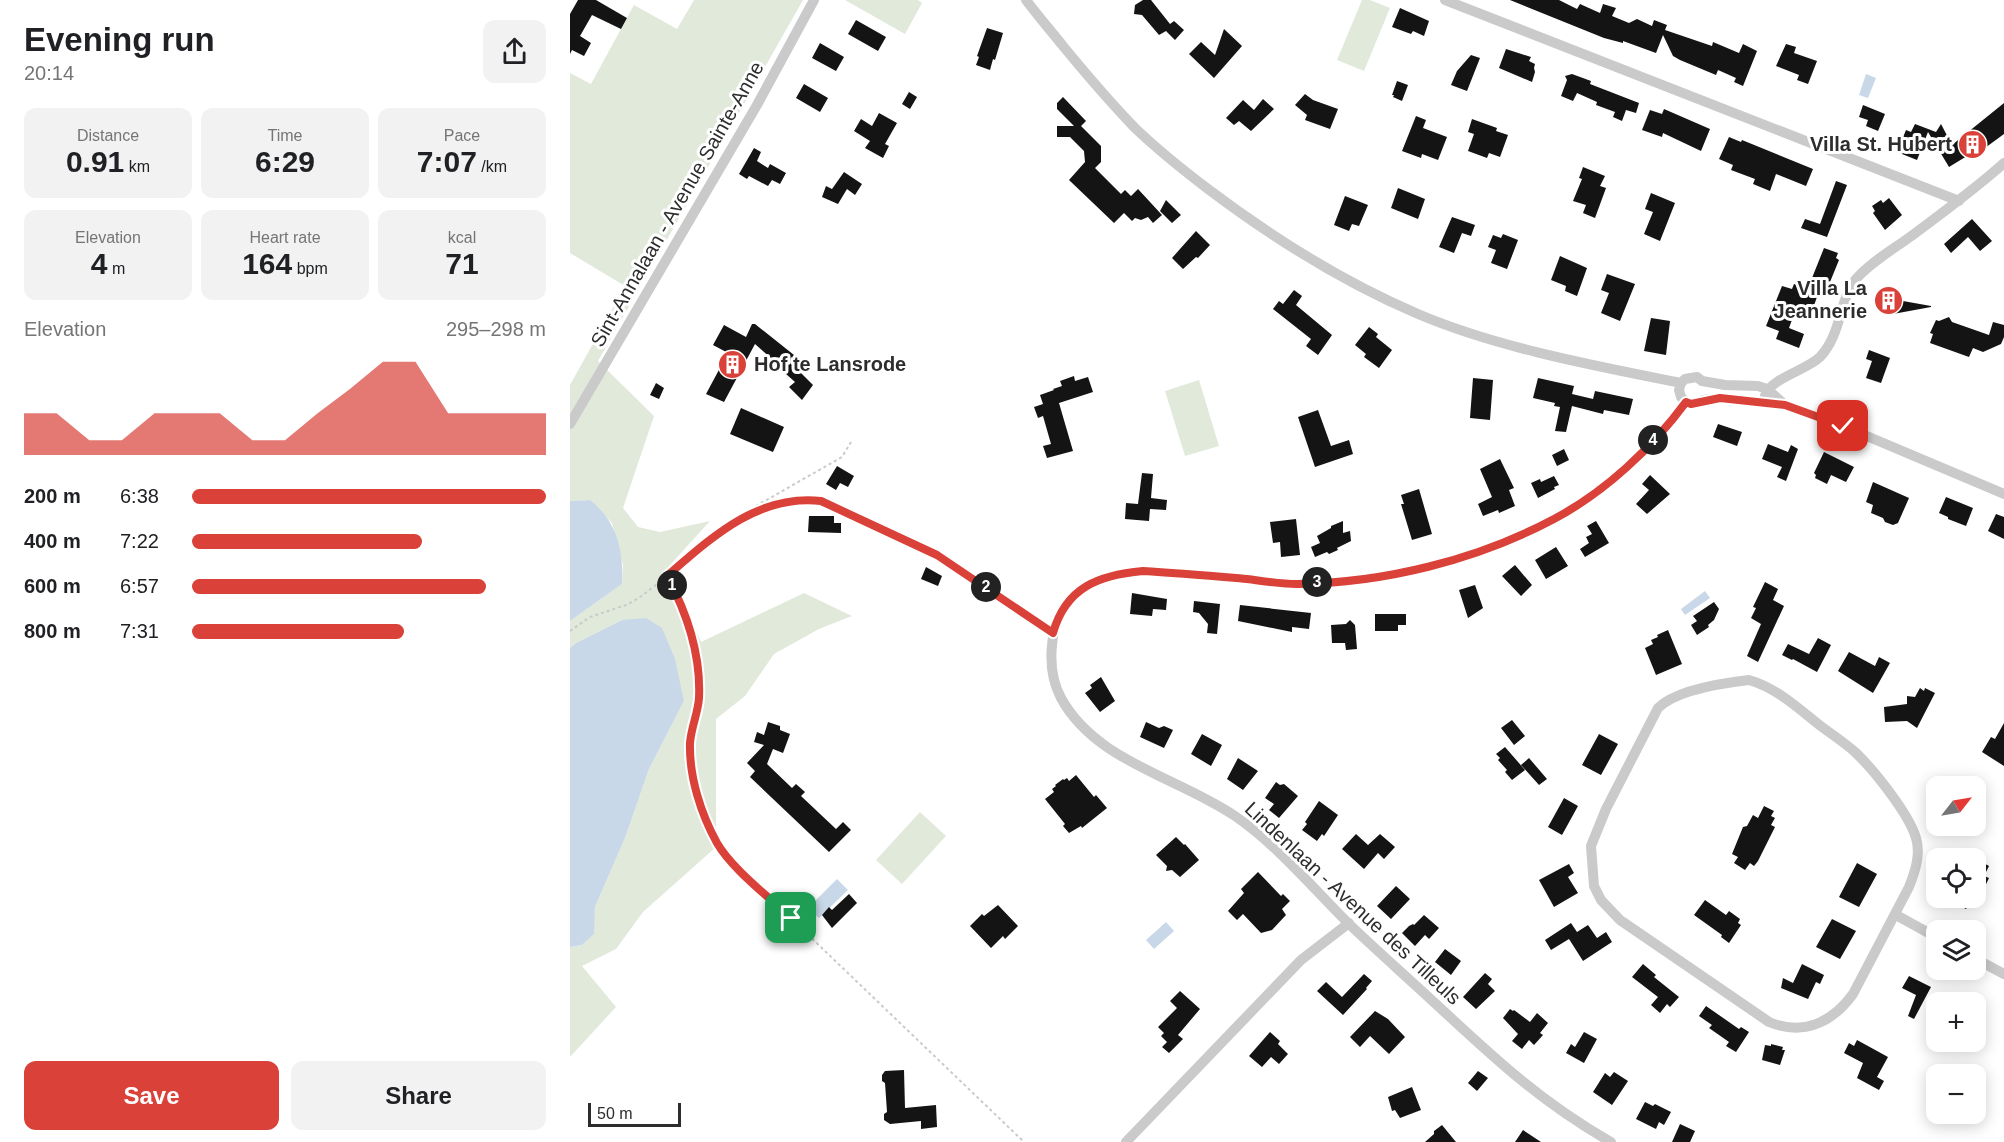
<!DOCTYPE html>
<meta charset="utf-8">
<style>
body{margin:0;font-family:Helvetica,sans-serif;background:#f2f2f2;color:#202124;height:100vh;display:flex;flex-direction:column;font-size:22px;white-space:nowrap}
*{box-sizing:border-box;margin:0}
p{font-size:20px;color:#757577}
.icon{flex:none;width:33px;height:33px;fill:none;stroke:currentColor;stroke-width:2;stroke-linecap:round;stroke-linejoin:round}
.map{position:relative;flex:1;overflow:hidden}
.details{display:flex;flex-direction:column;background:#fff;width:570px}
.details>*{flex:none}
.needle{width:39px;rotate:59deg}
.buttons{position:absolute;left:1356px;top:776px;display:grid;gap:12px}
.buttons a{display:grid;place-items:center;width:60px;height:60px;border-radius:12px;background:#fff;box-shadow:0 3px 15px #0003;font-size:30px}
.scale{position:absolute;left:18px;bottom:15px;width:93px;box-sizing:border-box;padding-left:6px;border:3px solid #2d2d2d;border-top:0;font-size:16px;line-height:21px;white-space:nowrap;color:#2d2d2d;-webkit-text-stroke:4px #fff;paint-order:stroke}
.pin{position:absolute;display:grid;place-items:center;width:51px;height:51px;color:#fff;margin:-26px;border-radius:12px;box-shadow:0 3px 9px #0006}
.km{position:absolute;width:30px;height:30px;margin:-15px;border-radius:50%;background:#222;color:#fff;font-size:16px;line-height:30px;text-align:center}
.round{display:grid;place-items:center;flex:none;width:63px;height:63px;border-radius:12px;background:#f2f2f2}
.overview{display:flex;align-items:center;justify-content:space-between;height:102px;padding:0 24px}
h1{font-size:33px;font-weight:800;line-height:45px}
.metrics{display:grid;grid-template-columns:repeat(3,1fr);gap:9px;height:102px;padding:6px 24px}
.metrics div{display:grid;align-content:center;border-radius:12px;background:#f2f2f2;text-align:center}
.metrics b{font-size:30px;font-weight:800}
.metrics small{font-size:16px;font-weight:400}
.metrics p{font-size:16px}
.chart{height:168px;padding:12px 24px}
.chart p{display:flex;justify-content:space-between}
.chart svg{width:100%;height:108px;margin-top:6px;fill:#d94139;opacity:.7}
.primary-button{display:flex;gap:12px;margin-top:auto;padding:12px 24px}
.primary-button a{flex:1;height:69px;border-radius:12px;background:#d94139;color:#fff;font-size:24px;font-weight:800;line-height:69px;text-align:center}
.primary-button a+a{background:#f2f2f2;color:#202124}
ul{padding:0 24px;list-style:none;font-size:20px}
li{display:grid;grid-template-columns:96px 72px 1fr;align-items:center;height:45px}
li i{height:15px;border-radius:8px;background:#d94139}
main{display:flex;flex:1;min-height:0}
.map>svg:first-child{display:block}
.green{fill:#e1e9db}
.water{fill:#c8d8e8}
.building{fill:#141414}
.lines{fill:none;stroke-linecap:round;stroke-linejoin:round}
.path{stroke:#cacaca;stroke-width:2;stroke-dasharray:3 3;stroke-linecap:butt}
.street{stroke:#cacaca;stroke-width:10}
.route-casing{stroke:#fff;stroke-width:12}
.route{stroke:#d94139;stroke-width:8}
.labels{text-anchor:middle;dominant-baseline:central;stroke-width:6;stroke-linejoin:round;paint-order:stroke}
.poi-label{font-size:20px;font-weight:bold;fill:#2d2d2d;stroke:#fff;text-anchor:end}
.street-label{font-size:20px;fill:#2d2d2d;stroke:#fff}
</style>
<main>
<section class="details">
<div class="overview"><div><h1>Evening run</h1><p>20:14</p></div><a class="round"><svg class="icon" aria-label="share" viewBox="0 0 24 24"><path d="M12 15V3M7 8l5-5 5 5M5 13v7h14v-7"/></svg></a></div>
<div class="metrics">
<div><p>Distance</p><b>0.91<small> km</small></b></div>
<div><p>Time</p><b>6:29</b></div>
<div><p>Pace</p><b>7:07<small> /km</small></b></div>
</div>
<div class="metrics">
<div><p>Elevation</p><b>4<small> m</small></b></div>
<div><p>Heart rate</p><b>164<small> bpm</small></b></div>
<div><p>kcal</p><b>71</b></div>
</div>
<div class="chart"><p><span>Elevation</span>295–298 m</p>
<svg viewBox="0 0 160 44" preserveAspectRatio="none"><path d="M0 44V27L10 27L20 38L30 38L40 27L50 27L60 27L70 38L80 38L90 27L100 17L110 6L120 6L130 27L140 27L150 27L160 27V44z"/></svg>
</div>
<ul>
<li><b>200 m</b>6:38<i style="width:100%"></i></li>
<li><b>400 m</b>7:22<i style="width:65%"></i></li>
<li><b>600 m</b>6:57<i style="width:83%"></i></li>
<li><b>800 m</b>7:31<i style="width:60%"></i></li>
</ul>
<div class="primary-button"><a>Save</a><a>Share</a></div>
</section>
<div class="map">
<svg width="1434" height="1142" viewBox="0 0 1434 1142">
<rect width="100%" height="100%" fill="#fff"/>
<path class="green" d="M124,0H233L28,361L84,416L53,508L68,527L90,532L140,521L99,566L131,642L234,593L282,616L249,629L204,654L175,696L146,719V847L73,912L46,949L12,966L46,1007L0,1057V947L12,945L23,934L25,907L55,838L79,769L114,701L52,620L6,643L0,648V621L52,584L53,565L42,523L20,500L0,501V385L55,286L0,253V73L21,84L64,5L107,29Z
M275,0H348L352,3L335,34Z
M792,0H800L820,8L794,71L767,60Z
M629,380L649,446L615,456L595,391Z
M350,812L376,836L332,884L306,860Z"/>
<path class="water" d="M1296,74L1306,78L1298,98L1289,95Z
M20,500C47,521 54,551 52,584L0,621V501Z
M1135,591L1140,598L1115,615L1111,609Z
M76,618L92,628L105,659L114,701L79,769L55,838L25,907L24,934L12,945L0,947V648L6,643L52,620Z
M267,879L278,890L249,918L238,908Z
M596,922L604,931L584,949L576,940Z"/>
<path class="building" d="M8,0H26L57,18L51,29L22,15L10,36L21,43L14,56L2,50L0,54V14Z
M573,0H581L600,24L604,21L614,30L605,40L596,31L589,35L572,15L564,14L565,5Z
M940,0H989L1007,9L1010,4L1030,13L1033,4L1046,8L1042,16L1059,23L1067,19L1082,26L1084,20L1097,25L1095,30L1142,46L1143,42L1169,53L1173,44L1187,51L1173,86L1164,82L1166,78L1148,70L1146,75L1110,60L1103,56L1093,35L1086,53L1053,41V43L1034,38Z
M830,8L859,21L854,36L843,31L841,34L822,27Z
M286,20L316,37L308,51L278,34Z
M417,28L433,33L425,60L423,59L420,70L406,65L409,57L407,56Z
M654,29L672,46L644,78L619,54L631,42L645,55Z
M250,43L274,57L266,71L242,58Z
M1216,44L1226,47L1224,53L1247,61L1238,84L1227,80L1229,75L1206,66Z
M936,49L961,57L959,61L965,64L964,68L965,72L962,82L929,68Z
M901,55L910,58L897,91L881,85L887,71Z
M1002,74L1021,81L1020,84L1069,103L1066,113L1056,110L1052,121L1043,117L1045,112L1026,105L1027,102L1007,93L1003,101L991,96L997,80L995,76Z
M827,81L838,85L832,101L823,97L824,95H822Z
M234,84L258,98L250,112L226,98Z
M339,92L347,97L340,109L332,104Z
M735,94L743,100L768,109L760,129L735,120L737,115L725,105Z
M493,97L516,121L511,126L531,146V162L525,168L551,194L555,190L561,196L568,189L592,215L583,223L578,217L571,220L565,218L562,221L554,213L544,223L499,180L515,162L514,151L500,137H487V126H504L487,109V103Z
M693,99L704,109L681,131L669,121L664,125L656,118L673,100L684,110Z
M1434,103V134L1404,156H1397L1379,167L1358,132L1347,160L1327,152L1336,130L1341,132L1345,124L1366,132L1371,124L1382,145Z
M1293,105L1315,114L1308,131L1296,126L1298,120L1289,117Z
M1094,109L1140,129L1131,151L1093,133L1092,137L1072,130L1080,110L1092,114Z
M309,113L327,123L315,144L319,146L313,158L295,148L300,141L284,131L291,119L302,126Z
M846,116L856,120L853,128L877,137L868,160L852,154L851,158L832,151Z
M902,119L927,128L926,131L938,135L930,157L919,153L917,158L898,151L904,134L898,132Z
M1159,137L1171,142L1172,140L1243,169L1236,186L1206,174L1200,191L1183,184L1185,179L1161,170L1163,165L1149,159Z
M184,148L191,152L187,161L198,168L200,164L216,173L210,184L202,180L198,186L179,176L177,179L169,174Z
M1013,167L1035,176L1030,186L1036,188L1025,218L1013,213L1016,205L1003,201L1012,179L1009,178Z
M274,172L292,184L285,195L277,189L268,204L252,197L256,186L262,189Z
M1266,181L1277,185L1257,237L1231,228L1235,219L1250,224Z
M828,188L855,199L848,219L821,208Z
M1081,193L1105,203L1090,241L1074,234L1083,212L1075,209Z
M775,196L798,205L789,226L782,224L779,231L764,225Z
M1319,198L1332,215L1315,230L1303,213L1305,211L1302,206L1311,200L1313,203Z
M596,200L611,215L602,223L590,211Z
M882,217L905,225L901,236L892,233L884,253L869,247Z
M1402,219L1422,241L1410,251L1398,237L1381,253L1374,244Z
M626,231L640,245L628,258L626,257L613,269L602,258Z
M933,234L948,240L937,269L921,263L926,250L918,247L923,235L931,238Z
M1254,248L1268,253L1266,258L1269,260L1260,282L1253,280L1241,314L1226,309L1219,328L1234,334L1229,348L1206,339L1209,331L1196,326L1212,286L1222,289L1224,284L1238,288Z
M990,256L1017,268L1007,296L995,291L996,286L981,280Z
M1037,274L1065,284L1050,321L1031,313L1039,293L1031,290Z
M1317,289L1333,301L1361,306V307L1323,314L1317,312L1307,302Z
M724,290L732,296L726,305L762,335L748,355L736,346L741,339L703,309L709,301L713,304Z
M1379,317L1382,322L1419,335L1423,322L1434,325V337L1431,344L1413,352L1403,348L1399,357L1360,343L1363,334L1360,333L1366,320L1369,321Z
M1081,318L1100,321L1096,355L1074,351Z
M182,324H185L229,359L224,366L243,385L232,400L219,387L225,382L216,374L217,372L185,344L154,402L136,394L158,353L143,345L154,325L176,337Z
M799,327L808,334L806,337L822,350L809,368L794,357L796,354L785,345Z
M1299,350L1320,358L1311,383L1296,378L1302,361L1296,359Z
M504,376L505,381L518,377L523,392L489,403L503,451L477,458L473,446L481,444L473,416L468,418L464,407L473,404L470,395L484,390L483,389L492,386L490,381Z
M903,378L923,380L920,420L900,418Z
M968,378L1004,386L1002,394L1023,399L1025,391L1063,399L1059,415L1034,410L1033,414L1002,406L996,432L985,431L990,407L984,406L985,403L963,398Z
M86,383L94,388L89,399L80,395Z
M171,408L214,427L203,452L160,434Z
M748,410L761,446L779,440L783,454L745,467L728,417Z
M1148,424L1172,432L1167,446L1143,437Z
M1198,444L1218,452L1221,445L1228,449L1216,481L1207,477L1212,467L1192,459Z
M994,449L999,460L987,466L982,455Z
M1254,452L1284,467L1276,482L1261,475L1257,484L1245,478L1246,475L1244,473Z
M930,459L944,488L939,490L945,506L929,513L928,510L913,516L908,504L922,497L910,469Z
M267,466L284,476L278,487L270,483L266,490L256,484Z
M572,473L583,474L581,498L597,500L596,510L580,509L579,521L555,519L556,503L568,504Z
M1080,475L1100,494L1077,514L1066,504L1079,490L1072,484Z
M984,476L989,485L984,487L985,489L968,498L961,483L970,479L971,482Z
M1303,482L1339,498L1328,523L1323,525L1315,522L1313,518L1301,513L1303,505L1296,502Z
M849,489L862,534L842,540L831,504H834L831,495Z
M1376,497L1403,508L1396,526L1378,519V517L1369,513Z
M1426,514L1434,517V539L1418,531Z
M239,516H264V523H271V533L238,532Z
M726,519L730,555L711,557L710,542L703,543L700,522Z
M773,521V533L780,531L781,541L767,548L768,550L759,554L757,552L745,557L741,547L750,543L747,536L761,528V526Z
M1026,521L1039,543L1015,557L1010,549L1019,543L1016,537L1022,534L1017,526Z
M986,547L998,566L976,579L965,560Z
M945,565L962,585L951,596L932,576Z
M356,567L372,576L368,586L351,579Z
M1195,582L1208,589L1203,600L1214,606L1188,662L1177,656L1191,624L1181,618L1186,608L1183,607Z
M905,585L913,608L898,618L889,590Z
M562,593L597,599L596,610L583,609L582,616L560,614Z
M624,601L650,604L647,634L637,633L638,624L629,613L623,612Z
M1144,602L1149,609L1144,620L1138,625L1139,627L1127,635L1121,625L1127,621L1123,616Z
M670,605L741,613L739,629L722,627V632L668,621Z
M805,614H836V625H828V631H805Z
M780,620L785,625L787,649L776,650L775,643H762L761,625L776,624Z
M1098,630L1112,664L1086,675L1075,648L1083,644L1081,640L1088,637L1087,635Z
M1248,638L1261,645L1247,672L1223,659L1222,660L1212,655L1218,644L1239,654Z
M1279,652L1305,666L1309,657L1320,663L1303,693L1268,671Z
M531,677L545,701L530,712L515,693L522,688L520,685Z
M1350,688L1354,691L1355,688L1365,693L1347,728L1337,721L1315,722L1314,707L1337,704V696L1345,697Z
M942,720L955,736L944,745L931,728Z
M198,722L210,726V730L220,734L213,753L203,749L197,764L222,788L226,784L235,792L231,796L266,829L273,822L281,830L259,852L180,777L185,771L177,763L194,745L184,742L187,732L194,735Z
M576,722L589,728L594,726L603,730L594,748L570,737Z
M1434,723V766L1412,752L1421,737L1425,739Z
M632,734L652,745L641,766L621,754Z
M1029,734L1048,744L1031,775L1012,765Z
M935,747L955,770L942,780L935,772L937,770L928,760L930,758L926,754Z
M668,758L688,771L673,790L657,779Z
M959,758L977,779L969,785L951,765Z
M506,775L524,797L526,795L537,808L512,828L511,826L499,833L493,826L495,824L475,799L484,792L482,789L486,786L485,785L493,779L494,780L497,778L499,781Z
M706,782L710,785L714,784L728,796L709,818L699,810L704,804L695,798Z
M994,798L1008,806L992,835L978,827Z
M749,801L768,815L754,836L752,834L747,841L732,830L737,824L735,822Z
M1194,806L1204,811L1201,816L1205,818L1201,825L1205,827L1188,861L1184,866L1180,863L1175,870L1164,863L1168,857L1162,854L1173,827L1177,826L1183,815L1188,818Z
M786,834L798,845L810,834L825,847L814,859L808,853L794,869L772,849Z
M606,837L614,845L615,844L629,860L610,877L602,870L596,871L597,866L586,855Z
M1406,859L1419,866L1414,876L1419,878L1406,905Z
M1287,863L1307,874L1289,907L1269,897Z
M999,864L1004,873L998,877L1008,893L984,907L969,880Z
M688,872L711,896L713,894L720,901L712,909L716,915L702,930L691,933L673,914L667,920L658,911L674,893L671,889Z
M826,886L840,899L821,919L807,906Z
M279,894L287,903L262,928L252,915L259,907L262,910Z
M1373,897H1403L1396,909Z
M1135,900L1156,915L1159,911L1170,919L1168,923L1171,925L1159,943L1151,937L1152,935L1124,915Z
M428,905L448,926L435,939L433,936L421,948L400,926L412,914L414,916Z
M854,915L869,928L859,939L855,935L845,946L832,933L839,926L843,924L844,925Z
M1262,919L1286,931L1270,959L1246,947Z
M1001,923L1007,932L1018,925L1027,938L1036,932L1042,942L1013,961L999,939L981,950L975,940Z
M875,949L891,961L881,975L865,962Z
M1073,964L1086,975L1084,977L1109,997L1100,1007L1097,1004L1090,1013L1081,1005L1088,997L1062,977Z
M1232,964L1254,975L1250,984L1246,982L1238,999L1211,988L1213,978L1223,983Z
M915,973L922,979L918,984L925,991L906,1009L893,997Z
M794,974L802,981L796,988L797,989L773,1015L747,991L756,982L772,997Z
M1339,976L1361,987L1344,1019L1338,1016L1346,995L1332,988Z
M610,991L630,1009L608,1035L613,1039L599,1053L592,1047L597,1042L591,1036L594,1033L588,1027L607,1008L600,1001Z
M1136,1006L1169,1029L1171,1027L1179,1032L1166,1052L1156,1046L1159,1042L1139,1028L1142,1025L1129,1016Z
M940,1009L943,1011L944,1010L960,1022L967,1013L978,1023L970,1033L973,1035L964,1045L959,1040L952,1049L942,1041L948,1034L933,1018Z
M805,1011L818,1019L835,1037L819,1054L800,1036L790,1047L780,1037Z
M700,1032L710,1041L708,1044L718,1054L709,1064L701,1057L692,1067L679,1056Z
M1014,1032L1027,1039L1014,1063L996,1053L1001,1044L1005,1047Z
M1287,1040L1318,1057L1307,1077L1314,1081L1309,1090L1287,1078L1293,1063L1274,1053L1279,1043L1284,1046Z
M1201,1044L1213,1047L1212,1050H1215L1210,1065L1192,1060L1195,1045L1201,1046Z
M334,1070L335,1108L366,1105L367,1127L351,1129V1121L320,1124L314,1120V1114L317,1112L315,1083L312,1081V1075L315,1071Z
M908,1071L918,1078L907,1091L898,1083Z
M1044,1072L1058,1081L1042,1105L1023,1092L1035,1073L1040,1077Z
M842,1087L851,1110L830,1118L825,1110L822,1111L818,1097Z
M1075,1102L1083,1106L1085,1104L1101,1112L1094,1125L1089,1122L1086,1129L1066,1119Z
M1110,1124L1125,1131L1120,1142H1102Z
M872,1125L886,1142H855L864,1134V1131Z
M953,1130L971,1142H945Z"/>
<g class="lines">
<path class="path" d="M167,521L179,510L272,457L281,442
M97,576L113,606L128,663L129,700L120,742L123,786L147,843L158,858L454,1142
M0,631L20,617L56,605L67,599C125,559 173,492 251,501L367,555L473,626"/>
<path class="street" d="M456,0C468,16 481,31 493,46C516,74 540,102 565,128C588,150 613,170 638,189C703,238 773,282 848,314C928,348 1026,366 1111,383
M875,0L1389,201
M1195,396C1199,379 1237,370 1250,357C1272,334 1269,299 1286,279C1301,262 1322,250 1340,237C1372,213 1404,190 1434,163
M1215,405L1197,389L1188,386L1155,385L1132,381L1127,377L1115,379L1111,383L1109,390L1111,397L1116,402L1121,404L1133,400L1150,398L1215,405L1273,426L1434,494
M0,424L187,105L244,0
M1179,680C1207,688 1229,709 1252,727C1263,735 1275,743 1285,752C1304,770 1339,814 1346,838C1351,854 1345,872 1339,887L1283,994C1262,1023 1233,1036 1199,1022L1050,920L1031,900L1024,886L1021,846L1036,809L1088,708C1106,690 1153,683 1179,680Z
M1326,915L1366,937
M1406,959L1434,974
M556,1142L731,960L779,923
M1041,1142C972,1103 924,1058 867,1005C837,977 806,950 777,922C741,886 707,845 665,816C608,777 526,762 491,698C482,681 480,665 482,645C486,592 525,575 573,571C608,573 642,576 677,579C693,581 710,584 727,584C814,583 907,560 984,519C1035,492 1082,448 1116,402"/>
</g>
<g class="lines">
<defs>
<path id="route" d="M221,918C199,897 162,869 147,843C131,814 119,777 120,743C121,728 128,713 129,698C131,655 117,613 97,576C142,537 188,494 251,501L367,555L483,633C496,587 529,575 573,571C608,573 642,576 677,579C693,581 710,584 727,584C814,583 907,560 984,519C1035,492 1082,448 1116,402L1121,404L1150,398L1215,405L1273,426"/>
</defs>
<use href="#route" class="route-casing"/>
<use href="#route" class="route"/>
</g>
<defs>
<symbol id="building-disc" viewBox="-11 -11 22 22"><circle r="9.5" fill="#d94139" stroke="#fff"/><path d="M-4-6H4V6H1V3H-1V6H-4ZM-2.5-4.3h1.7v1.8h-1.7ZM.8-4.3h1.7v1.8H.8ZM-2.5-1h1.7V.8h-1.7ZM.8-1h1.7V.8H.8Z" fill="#fff"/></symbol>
</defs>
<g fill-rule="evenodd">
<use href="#building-disc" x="1386" y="128" width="33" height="33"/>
<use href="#building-disc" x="1302" y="284" width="33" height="33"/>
<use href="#building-disc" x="146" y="348" width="33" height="33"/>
</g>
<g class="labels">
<g class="poi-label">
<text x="1382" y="144">Villa St. Hubert</text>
<text x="1297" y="288">Villa La<tspan x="1297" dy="23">Jeannerie</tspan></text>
<text x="184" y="364" text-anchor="start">Hof te Lansrode</text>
</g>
<g class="street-label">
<text transform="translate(107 204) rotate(-60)">Sint-Annalaan - Avenue Sainte-Anne</text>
<text transform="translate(783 903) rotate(43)">Lindenlaan - Avenue des Tilleuls</text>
</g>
</g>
</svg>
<div class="buttons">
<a><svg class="needle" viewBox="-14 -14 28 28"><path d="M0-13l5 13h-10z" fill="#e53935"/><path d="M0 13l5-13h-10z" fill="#757577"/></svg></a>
<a><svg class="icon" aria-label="locate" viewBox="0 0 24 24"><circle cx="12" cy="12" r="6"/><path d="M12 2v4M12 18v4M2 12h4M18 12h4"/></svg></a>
<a><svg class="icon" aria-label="layers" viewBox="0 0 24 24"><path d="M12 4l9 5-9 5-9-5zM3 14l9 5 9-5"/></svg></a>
<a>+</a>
<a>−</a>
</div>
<div class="scale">50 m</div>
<div class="pin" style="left:221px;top:918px;background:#1e9e55"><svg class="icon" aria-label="arrive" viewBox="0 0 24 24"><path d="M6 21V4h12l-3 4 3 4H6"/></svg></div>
<div class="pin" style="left:1273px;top:426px;background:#d93025"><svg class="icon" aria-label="check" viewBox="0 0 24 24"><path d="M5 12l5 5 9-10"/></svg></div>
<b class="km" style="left:102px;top:585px">1</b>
<b class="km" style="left:416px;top:587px">2</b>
<b class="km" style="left:747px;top:582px">3</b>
<b class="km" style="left:1083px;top:440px">4</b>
</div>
</main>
